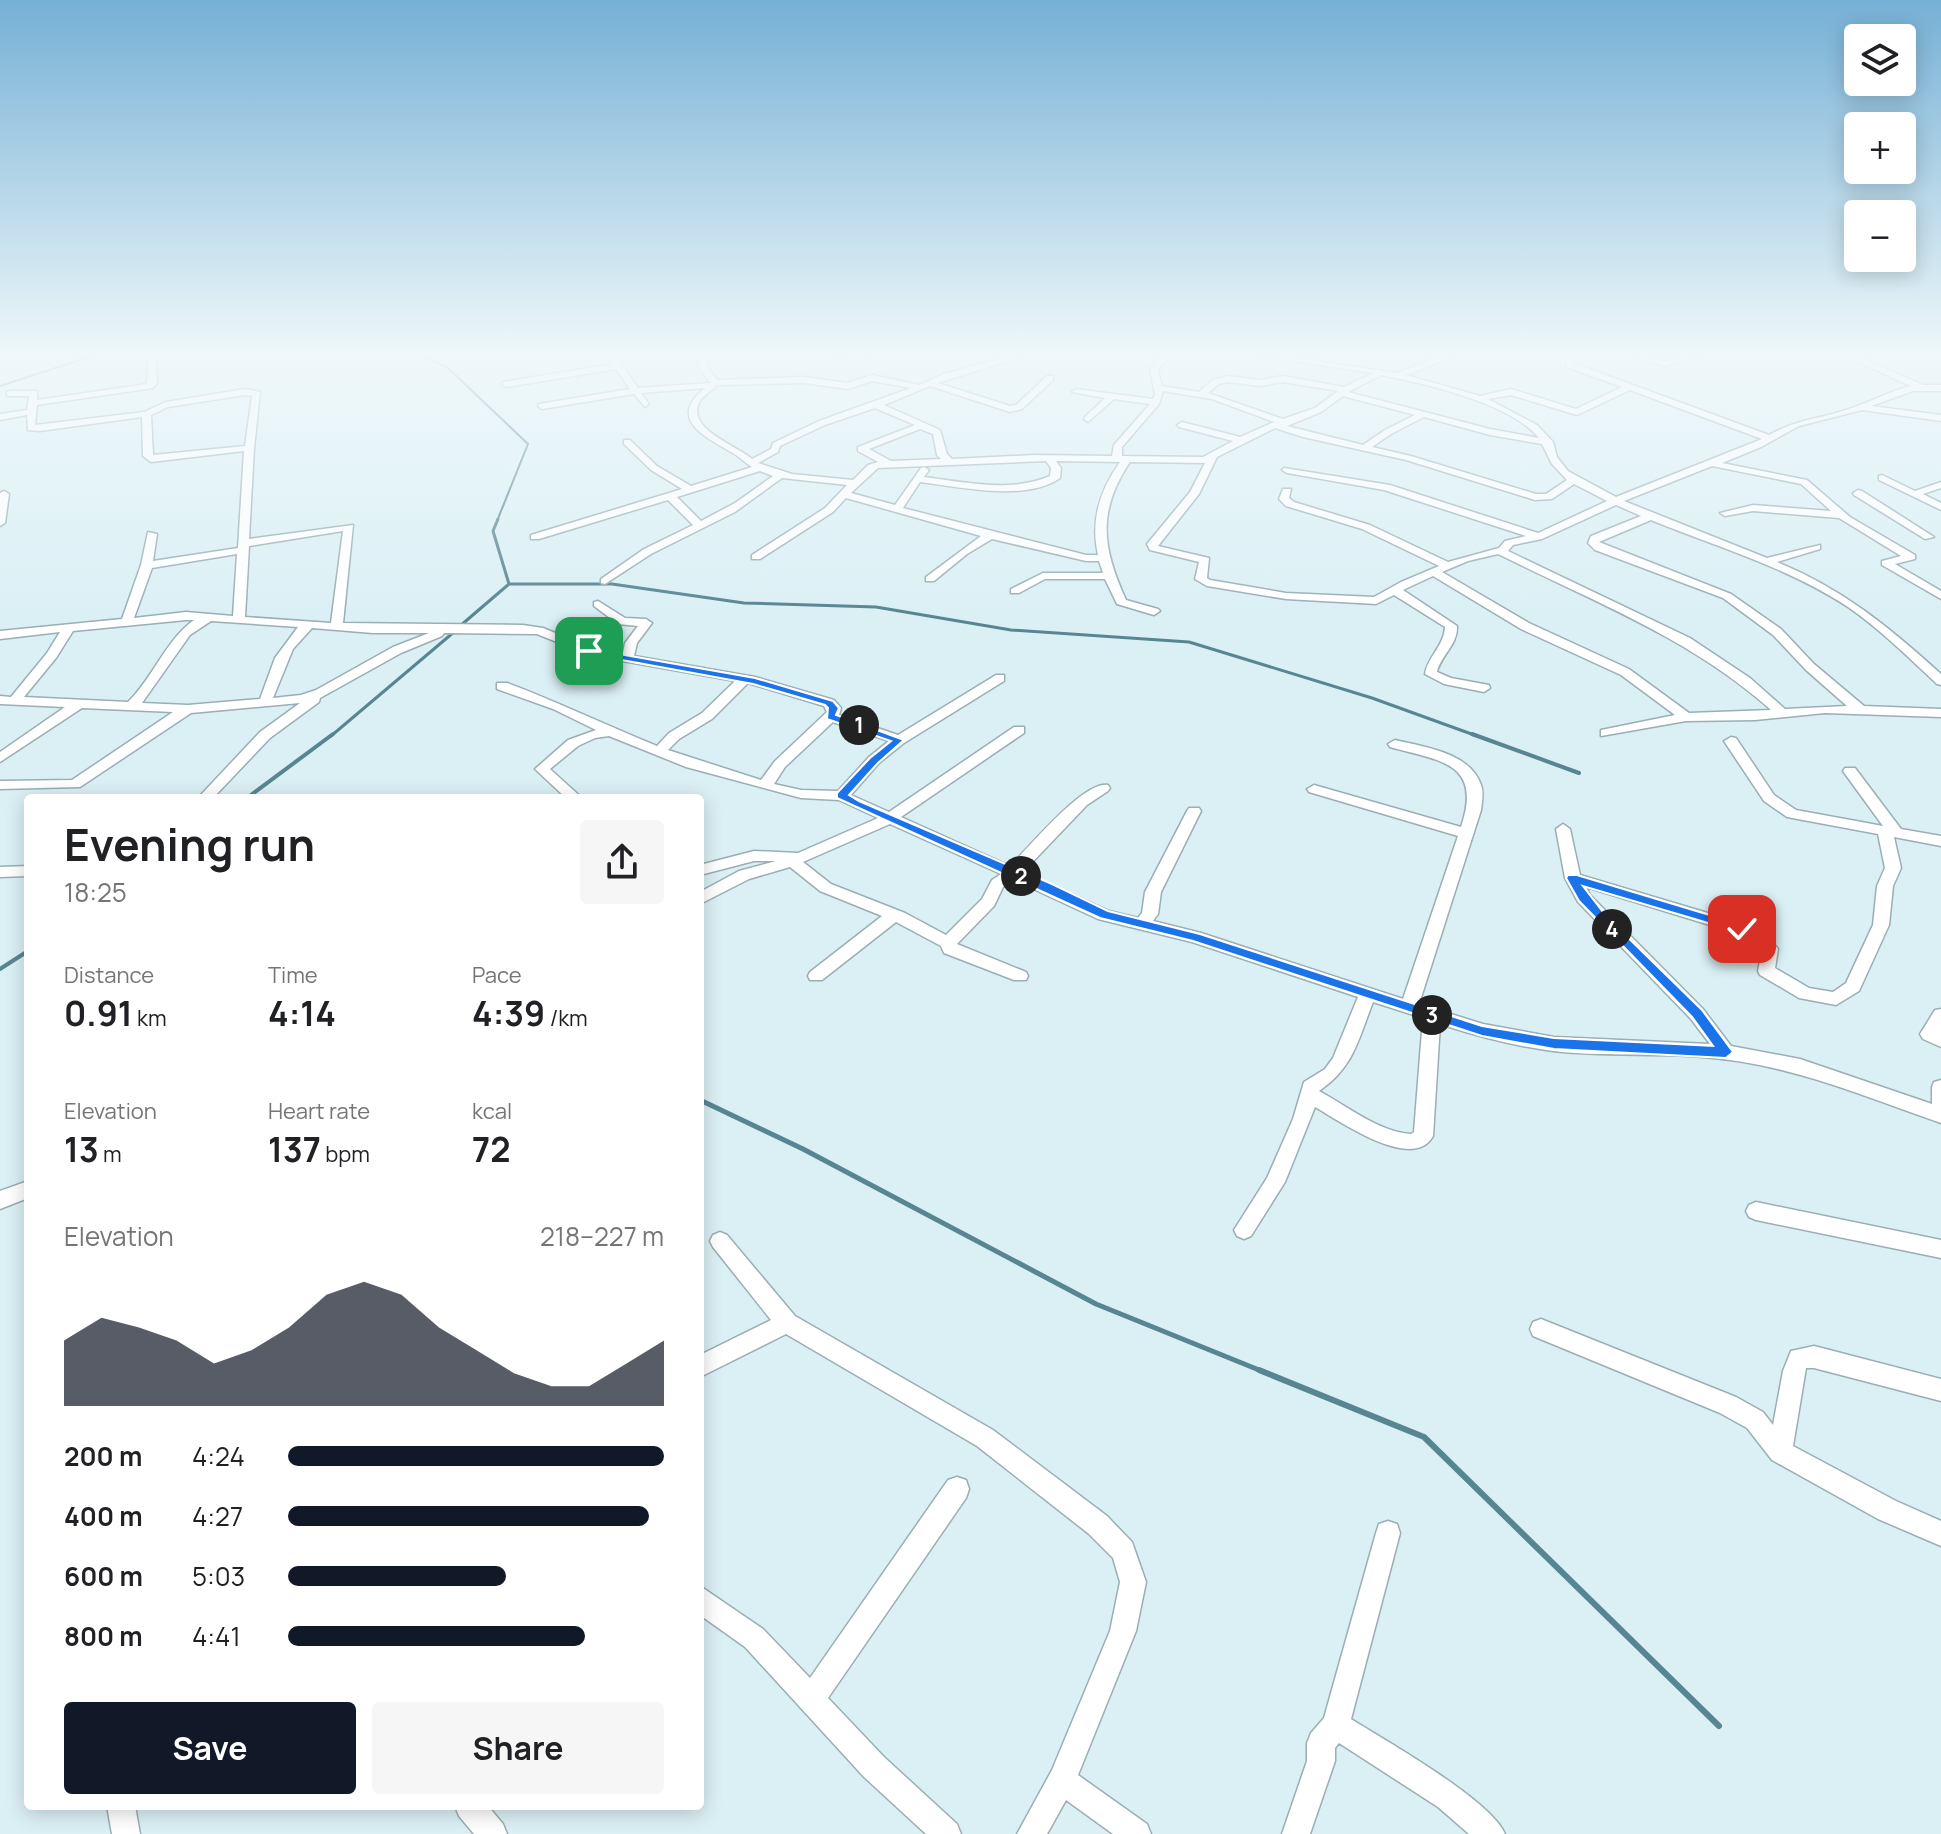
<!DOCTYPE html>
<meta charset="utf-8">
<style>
body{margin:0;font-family:Manrope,sans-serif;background:#f6f6f6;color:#202124;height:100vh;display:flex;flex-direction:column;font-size:30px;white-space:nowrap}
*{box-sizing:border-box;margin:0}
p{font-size:26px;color:#757577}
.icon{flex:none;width:44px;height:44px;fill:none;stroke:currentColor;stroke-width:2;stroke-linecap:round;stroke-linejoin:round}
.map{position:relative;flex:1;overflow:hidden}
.side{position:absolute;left:24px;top:794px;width:680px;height:1016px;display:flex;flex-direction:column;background:#fff;border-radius:8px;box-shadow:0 4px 20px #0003}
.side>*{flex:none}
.buttons{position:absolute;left:1844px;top:24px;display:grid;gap:16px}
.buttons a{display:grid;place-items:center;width:72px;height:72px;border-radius:8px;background:#fff;box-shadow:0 4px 20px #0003;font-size:40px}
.pin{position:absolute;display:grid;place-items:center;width:68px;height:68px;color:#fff;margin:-34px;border-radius:16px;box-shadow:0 4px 12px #0006}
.km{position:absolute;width:40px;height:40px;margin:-20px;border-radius:50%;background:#222;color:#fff;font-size:22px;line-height:40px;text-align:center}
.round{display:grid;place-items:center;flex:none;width:84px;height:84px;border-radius:8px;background:#f6f6f6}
.summary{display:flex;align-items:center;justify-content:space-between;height:136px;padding:0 40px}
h1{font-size:44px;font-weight:700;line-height:60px}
.metrics{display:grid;grid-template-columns:repeat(3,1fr);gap:12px;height:136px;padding:8px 40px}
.metrics div{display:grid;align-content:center}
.metrics b{font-size:34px;font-weight:700}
.metrics small{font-size:22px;font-weight:400}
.metrics p{font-size:22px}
.chart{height:224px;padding:16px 40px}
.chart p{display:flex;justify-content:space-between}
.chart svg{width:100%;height:144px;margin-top:8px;fill:#111827;opacity:.7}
.button{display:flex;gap:16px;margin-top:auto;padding:16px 40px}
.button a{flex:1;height:92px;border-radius:8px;background:#111827;color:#fff;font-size:32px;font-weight:700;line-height:92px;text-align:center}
.button a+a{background:#f6f6f6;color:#202124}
ul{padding:0 40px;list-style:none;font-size:26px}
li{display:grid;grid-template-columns:128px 96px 1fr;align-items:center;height:60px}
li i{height:20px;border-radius:10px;background:#111827}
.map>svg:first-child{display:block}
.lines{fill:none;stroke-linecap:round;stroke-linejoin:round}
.stream-far4{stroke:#578692;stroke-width:2}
.stream-far3{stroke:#578692;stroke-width:3}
.stream-far2{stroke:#578692;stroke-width:4}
.stream-far1{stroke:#578692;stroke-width:5}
.stream{stroke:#578692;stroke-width:6}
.minor-casing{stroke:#9aaeb3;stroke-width:3}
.minor{fill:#fff;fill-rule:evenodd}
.route{fill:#1a73e8;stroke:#fff;stroke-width:2}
</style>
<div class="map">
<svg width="1941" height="1834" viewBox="0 0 1941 1834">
<rect width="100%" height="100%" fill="#dbf0f5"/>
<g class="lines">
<path class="stream-far4" d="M420,354L448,368L528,444L497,521
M0,386L98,354"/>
<path class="stream-far3" d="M509,584H612L744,603L876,607L1011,630L1189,642L1372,698L1477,736
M460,626L509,584L493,531L498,519
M331,736L454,632"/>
<path class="stream-far2" d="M1472,734L1579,773
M247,798L333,734
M0,969L28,951"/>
<path class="stream-far1" d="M700,1100L803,1149L1096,1304L1264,1372"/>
<path class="stream" d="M1259,1370L1424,1437L1719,1726"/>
<defs>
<path id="minor" d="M157,354H169L156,359L157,383L153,388L37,405L35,425L144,412L166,402L245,389L260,392L254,448L249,539L353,525L343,623L523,625L543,628L592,648L623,653L625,643L638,626L618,624L594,606V602L598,601L625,618L646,619L652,623L637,643L634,656L755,677L834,700L841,708L839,715L898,735L996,675H1004V681L904,743L879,763L851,795L889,812L1014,727H1024V733L901,817L1010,866C1029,848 1083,781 1108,785L1110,788L1108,791L1087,805L1023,872L1109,911L1138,918L1142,913L1145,892L1187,811L1189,808H1199L1201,811L1161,892L1158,914L1153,921L1201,933L1403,999L1458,836L1309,792L1307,789L1314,785L1461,827C1483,762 1440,761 1390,747L1388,744L1395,740C1423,747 1470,752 1481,785C1484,793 1482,802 1481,810L1419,1004L1483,1024L1554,1037L1710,1044L1691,1019L1578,902L1565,878L1556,829L1563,824L1570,829L1580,875L1748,925C1760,932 1770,937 1778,949L1775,968L1809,988L1833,992L1846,983L1873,925L1877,886L1885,868L1878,834L1787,817L1764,801L1724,741L1731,737L1736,738L1774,795L1796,810L1883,826L1843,771L1845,768H1855L1901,829L1941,836V846L1894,837L1901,868L1893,886L1889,925L1859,991L1836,1005L1799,998L1760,975L1758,971L1762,950L1755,943L1736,933L1586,887L1590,895L1703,1009L1731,1046L1800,1059L1932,1104V1087L1934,1082L1941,1080V1123C1871,1099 1804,1070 1730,1060C1672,1051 1612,1058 1553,1051C1514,1046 1477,1036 1440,1024L1433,1136C1413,1173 1338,1120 1315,1107L1285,1182L1251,1236L1244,1239L1237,1236L1234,1230L1267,1178L1293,1119L1304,1082L1325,1069L1333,1058L1358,997L1192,942L1098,919L1014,880L1003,887L994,906L957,944L1026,972L1028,976L1026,980H1014L944,953L941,946L896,922L822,980H810L808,976L810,972L882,916L820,891L790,867L749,879L700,904V892L739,871L776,861H754L700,875V865L754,851L798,853L878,818L839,800L801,798L686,767L609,736L595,738L578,746L550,769L582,798H566L535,769L568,740L596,730L553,709L497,689V683H507C558,702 607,726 657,746L669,733L702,713L735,681L589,655L537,634L444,633L442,636L401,653L320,698L319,702L270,738L213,798H198L260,732L300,703L191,713L80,787L0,789V781L72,780L173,712L82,708L0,762V752L65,707L0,704V696L11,697L47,653L60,632L0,639V631L122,619L141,565L148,532L157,534L153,561L238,548L244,451L151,462L143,456L142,417L40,431L28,430L27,415L0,420V414L27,410L29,396H7V392L10,391H37V400L147,384L148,358ZM245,395L252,396L245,446L153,455L151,415L168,407ZM343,531L331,623L245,617L249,546ZM237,554L233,616L186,612L134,618L152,568ZM186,620H194C165,641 153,678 128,702L24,697L56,658L73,631ZM211,621L298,627L275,658L260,699L188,705L142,703L190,635ZM312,628L373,633H429L393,647L316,690L301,695L273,698L293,649ZM748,683L824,706L827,712L775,761L761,780L668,750L679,739L712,719ZM833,722L889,741L869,757L838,791L801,790L774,784L785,767ZM890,824L1001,874L992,880L982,899L946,935L905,913L831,884L803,862ZM1373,1002L1423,1018L1414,1132L1411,1134C1379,1132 1347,1106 1319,1091C1354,1067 1358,1040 1373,1002Z
M711,354L706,365L717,380L804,377L847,383L872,375L919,385L944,374L1017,354H1030L938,383L1010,406L1016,405L1047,376H1053V380L1022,409L1010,412L930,386L884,405L940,430L947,454L952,459L1034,455L1112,456L1114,445L1150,404L1114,399L1088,422L1084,419L1085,417L1105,398L1072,392L1076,389L1153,399L1155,394L1150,370L1162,354H1170L1158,370L1162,386L1199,392L1213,380L1228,376L1260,380L1283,376L1344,387L1373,373L1245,354L1283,356L1396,373L1448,354H1459L1406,375L1480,396L1511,389L1576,409L1622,387L1567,367L1564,357L1569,354H1579L1571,360L1573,363L1769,435C1798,419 1815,420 1846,410C1868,403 1888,392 1910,386L1842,354H1853L1923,385H1941V391H1913L1871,406L1941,415V421L1862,410L1799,426L1761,447L1722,463L1807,480L1850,517L1915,555V559L1895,564L1941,591V599L1882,565V561L1901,556L1839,518L1753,511L1725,516L1720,513L1753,505L1831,511L1801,484L1712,466L1624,501L1767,558L1820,545V549L1777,562C1843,589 1889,627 1941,674V685L1937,684C1908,657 1880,629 1848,607C1787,567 1717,547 1651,520L1599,542L1731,594L1781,629L1814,664L1864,706L1941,709V717L1825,713L1755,720L1686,721L1601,736V730L1675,715L1621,675L1521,629L1433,576L1403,590L1457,626C1458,645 1441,655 1437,672L1451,678L1489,685L1490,688L1484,692L1444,684L1425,674C1428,656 1444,646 1445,627L1394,595L1376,604L1286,599L1207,586L1195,579L1199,562L1150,550L1147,544L1190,492L1205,463L1130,462C1097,511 1102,548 1126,600L1158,609L1160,611L1154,615L1117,604L1105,579H1045L1019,593H1011V589L1043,573H1103L1099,561H1086L992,539L967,554L934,581H926V577L981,536L846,498L833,512L760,559H752V555L825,508L847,485L782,478L735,512L651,554L605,584L601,583V579L644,549L693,525L668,500L539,539H531V535L682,489L651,470L624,444V440H630L657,466L691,486L752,467C745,463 739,456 731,452C704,436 667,419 705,388L641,393L649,404L645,407L634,394L542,409L538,406L539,404L630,389L616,369L506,387L502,384L503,382L613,364L609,358L613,356ZM700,360L698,365L710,383L638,388L619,361ZM1381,375C1423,383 1511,403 1539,438L1490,429L1348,392ZM872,381L911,388L819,421L773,443L771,449L752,459C737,445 687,430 699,403C702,396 712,391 717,385L804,383L848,389ZM1228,382L1260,386L1283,382L1338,391L1315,408L1283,419L1208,393L1219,384ZM1630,390L1762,439L1616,497L1568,471L1557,457L1553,442L1537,425L1488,399L1511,395L1577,415ZM1163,391L1212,399L1274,422L1240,437L1182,422L1177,425L1179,427L1233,441L1203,457L1122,456V447L1159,404ZM1343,396L1415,415L1385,430L1363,445L1287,426L1321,412ZM875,408L915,425L858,447V451L878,462L868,465L853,480L792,474L758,463L778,452L780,446L825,425ZM1424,417L1490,435L1542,444L1552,464L1567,480L1546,494H1536L1411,456L1372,447L1391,434ZM1275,428L1303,437L1406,460L1535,500L1552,499L1574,484L1607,501L1538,533L1390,485L1284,468L1282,470L1287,473L1384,490L1526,536L1505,541L1499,548L1448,562L1370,525L1294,502L1289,498L1291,489H1283L1279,499L1286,506L1362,529L1439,566L1401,582L1374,597L1286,593L1210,580L1207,578L1209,558L1158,546L1199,494L1217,457ZM920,429L933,434L937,455L941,459L891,461L869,449ZM1046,461L1051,468L1050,476C1011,493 965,482 924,477L929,470L924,467L921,468L895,505L851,493L878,468ZM1056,461L1120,462C1100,490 1090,520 1098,555H1086L903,508L920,482C960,487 1026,502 1060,478L1061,468ZM760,471L773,476L735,503L701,521L677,497ZM1616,505L1641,516L1591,536L1588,543L1595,550L1723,598L1773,635L1806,670L1847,706L1785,709L1750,678L1690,638L1508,551L1513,545L1542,539ZM1498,554C1593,601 1692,639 1771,710L1689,713L1629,669L1529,623L1442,572L1468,561Z
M823,354L861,356L876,354L862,361Z
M1628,354C1641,354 1654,362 1666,361C1681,361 1695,354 1711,354L1664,366Z
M1882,475L1915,491L1941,482V488L1923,494L1941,503V510L1879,480V476Z
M1858,490L1862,491L1934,537L1925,539L1854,495L1853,493Z
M4,491L9,494L5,523L0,526V493Z
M28,866V876L0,877V867Z
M1941,1009V1047L1923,1039L1920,1034L1935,1010Z
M28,1181V1198L0,1209V1191Z
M1756,1202L1941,1240V1258L1756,1220L1749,1217L1746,1211L1749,1205Z
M720,1232L727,1235L795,1316L993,1430L1107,1516L1132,1542L1146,1582L1136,1631L1078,1775L1147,1824L1151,1834H1113L1066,1800L1047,1834H1017L1052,1770L1110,1631L1120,1582L1113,1558L1089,1534L977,1446L786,1334L700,1377V1355L771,1320L713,1247L710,1241L713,1235Z
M1541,1319L1736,1397L1763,1412L1773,1425L1783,1371L1791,1351L1814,1346L1941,1379V1401L1814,1368H1806L1793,1446L1896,1501L1941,1521V1546L1878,1519L1772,1460L1747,1428L1720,1413L1533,1336L1530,1329L1533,1322Z
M957,1477L966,1480L969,1489L966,1498L828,1698L884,1757L957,1824L961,1834H926L864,1777L745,1647L700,1615V1586L763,1629L810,1678L948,1480Z
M1388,1521L1397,1524L1400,1533L1351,1719C1386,1741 1491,1800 1505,1834H1469L1438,1807L1339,1743L1335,1748V1761L1310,1834H1282L1307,1761V1743L1311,1733L1324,1718L1376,1533L1379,1524Z
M107,1806H135L140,1834H112Z
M455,1806H488L503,1824L507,1834H474L459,1816Z"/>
</defs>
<use href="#minor" class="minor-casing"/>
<use href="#minor" class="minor"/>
</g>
<linearGradient id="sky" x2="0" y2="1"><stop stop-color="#75b0d5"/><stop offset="0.58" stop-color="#eff8fa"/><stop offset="1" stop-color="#eff8fa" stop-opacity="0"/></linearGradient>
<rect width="1941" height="611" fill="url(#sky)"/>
<path class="route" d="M585,648L755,678L833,701L839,708L836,715L904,740L878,763L849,795L859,801L1052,884L1108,911L1200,934L1482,1026L1554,1038L1713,1046L1692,1017L1579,901L1566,878L1568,875H1577L1746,926L1748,929L1742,933L1583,886L1607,917L1702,1010L1733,1052L1726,1058L1554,1049L1482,1036L1193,941L1100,918L837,798V793L870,758L891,741L827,719L828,708L825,705L753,684L589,654Z"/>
</svg>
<div class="buttons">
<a><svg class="icon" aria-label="layers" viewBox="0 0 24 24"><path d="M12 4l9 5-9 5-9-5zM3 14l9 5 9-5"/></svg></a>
<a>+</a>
<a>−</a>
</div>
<div class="pin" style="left:589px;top:651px;background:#1e9e55"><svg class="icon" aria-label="arrive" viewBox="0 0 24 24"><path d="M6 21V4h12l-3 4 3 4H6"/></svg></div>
<div class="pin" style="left:1742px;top:929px;background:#d93025"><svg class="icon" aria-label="check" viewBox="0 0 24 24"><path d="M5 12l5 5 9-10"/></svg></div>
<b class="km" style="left:859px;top:725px">1</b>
<b class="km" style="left:1021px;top:876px">2</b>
<b class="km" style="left:1432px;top:1015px">3</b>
<b class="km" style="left:1612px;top:929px">4</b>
<section class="side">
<div class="summary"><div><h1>Evening run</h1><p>18:25</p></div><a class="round"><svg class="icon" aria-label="share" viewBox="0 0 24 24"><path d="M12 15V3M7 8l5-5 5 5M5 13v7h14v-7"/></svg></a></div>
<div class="metrics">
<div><p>Distance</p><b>0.91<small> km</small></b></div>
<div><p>Time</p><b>4:14</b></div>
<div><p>Pace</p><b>4:39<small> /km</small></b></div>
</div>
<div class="metrics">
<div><p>Elevation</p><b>13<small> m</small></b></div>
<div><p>Heart rate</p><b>137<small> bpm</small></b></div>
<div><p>kcal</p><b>72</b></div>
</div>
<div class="chart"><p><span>Elevation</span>218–227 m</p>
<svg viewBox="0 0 160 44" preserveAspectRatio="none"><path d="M0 44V24L10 17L20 20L30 24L40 31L50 27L60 20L70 10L80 6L90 10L100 20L110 27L120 34L130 38L140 38L150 31L160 24V44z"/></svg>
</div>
<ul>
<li><b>200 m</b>4:24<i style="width:100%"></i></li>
<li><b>400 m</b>4:27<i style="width:96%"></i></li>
<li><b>600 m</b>5:03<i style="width:58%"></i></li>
<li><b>800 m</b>4:41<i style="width:79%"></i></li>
</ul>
<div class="button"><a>Save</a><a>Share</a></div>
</section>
</div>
